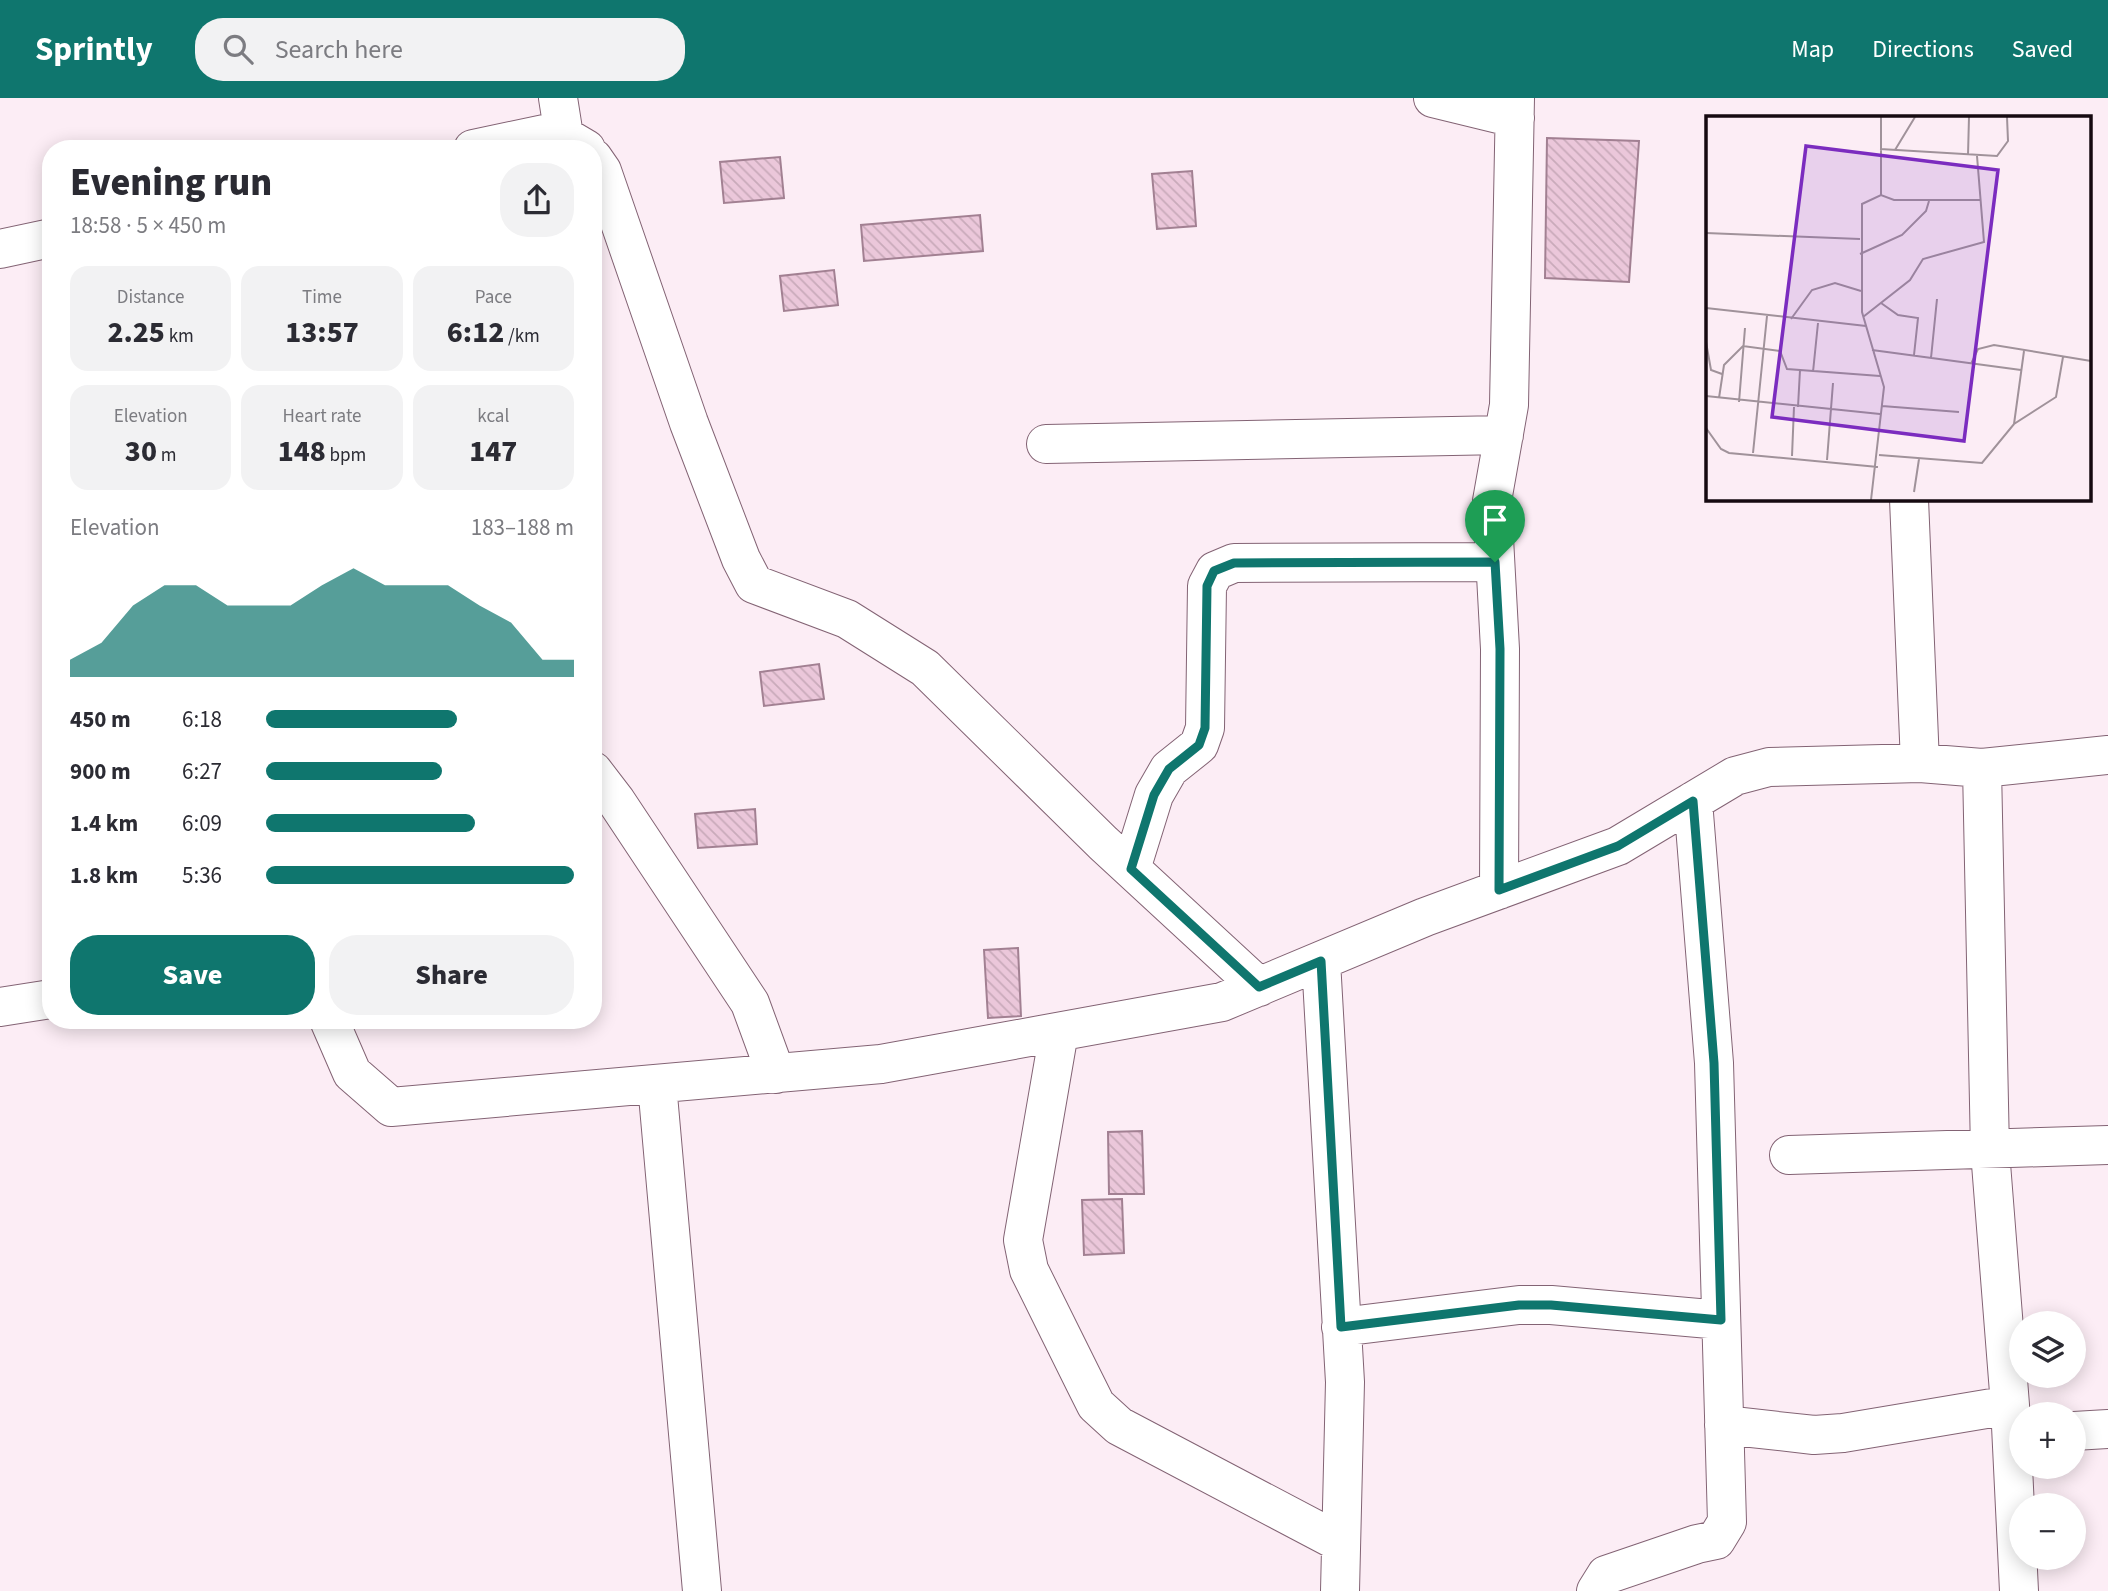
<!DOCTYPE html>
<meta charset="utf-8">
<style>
body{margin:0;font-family:"Source Sans 3",sans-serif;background:#f2f2f3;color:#2b2b33;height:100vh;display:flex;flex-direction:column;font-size:26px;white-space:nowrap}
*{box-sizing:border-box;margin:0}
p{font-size:23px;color:#7c7c81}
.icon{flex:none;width:38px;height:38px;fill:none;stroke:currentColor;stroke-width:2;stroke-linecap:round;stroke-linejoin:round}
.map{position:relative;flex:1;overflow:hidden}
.drawer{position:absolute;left:42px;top:42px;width:560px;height:889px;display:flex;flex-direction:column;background:#fff;border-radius:28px;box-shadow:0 4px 18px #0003}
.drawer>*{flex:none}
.tools{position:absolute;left:2009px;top:1213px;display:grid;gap:14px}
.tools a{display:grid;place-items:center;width:77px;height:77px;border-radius:50%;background:#fff;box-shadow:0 4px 18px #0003;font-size:35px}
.pin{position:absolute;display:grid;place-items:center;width:60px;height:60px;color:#fff;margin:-72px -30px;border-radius:50% 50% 50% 0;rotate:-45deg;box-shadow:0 0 7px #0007}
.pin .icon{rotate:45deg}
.round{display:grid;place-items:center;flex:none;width:74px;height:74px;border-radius:28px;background:#f2f2f3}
.summary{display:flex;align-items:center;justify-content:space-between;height:119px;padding:0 28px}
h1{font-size:38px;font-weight:800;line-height:52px}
.figures{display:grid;grid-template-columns:repeat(3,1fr);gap:10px;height:119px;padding:7px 28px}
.figures div{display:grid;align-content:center;border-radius:18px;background:#f2f2f3;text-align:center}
.figures b{font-size:30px;font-weight:800}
.figures small{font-size:19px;font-weight:400}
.figures p{font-size:19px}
.chart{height:196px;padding:14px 28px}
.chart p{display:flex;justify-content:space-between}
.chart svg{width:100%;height:126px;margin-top:7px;fill:#0f766e;opacity:.7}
.primary-button{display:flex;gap:14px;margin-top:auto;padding:14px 28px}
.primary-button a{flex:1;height:80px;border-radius:28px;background:#0f766e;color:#fff;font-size:28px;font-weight:800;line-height:80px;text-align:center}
.primary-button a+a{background:#f2f2f3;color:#2b2b33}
ul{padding:0 28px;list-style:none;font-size:23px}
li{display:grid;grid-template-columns:112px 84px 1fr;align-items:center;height:52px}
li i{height:18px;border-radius:9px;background:#0f766e}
header{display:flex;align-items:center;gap:42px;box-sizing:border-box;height:98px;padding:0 35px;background:#0f766e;color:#fff}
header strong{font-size:33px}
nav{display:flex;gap:38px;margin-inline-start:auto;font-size:24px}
.search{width:490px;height:63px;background:#f2f2f3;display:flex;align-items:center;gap:18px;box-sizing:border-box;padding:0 24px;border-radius:28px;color:#7c7c81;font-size:26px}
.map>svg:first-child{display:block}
.building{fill:url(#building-back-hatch);stroke:#a28092;stroke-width:2}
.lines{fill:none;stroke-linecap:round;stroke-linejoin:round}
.minor-casing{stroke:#836374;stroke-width:40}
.minor{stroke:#fff;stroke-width:38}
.route-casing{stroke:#fff;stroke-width:14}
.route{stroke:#0f766e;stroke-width:9}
.inset-road{fill:none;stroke:#a0929a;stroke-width:2}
.view{fill:#7b2cbf;fill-opacity:0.15;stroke:#7b2cbf;stroke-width:3.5}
.inset-edge{fill:none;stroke:#160a11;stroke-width:3.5}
</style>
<header>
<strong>Sprintly</strong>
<div class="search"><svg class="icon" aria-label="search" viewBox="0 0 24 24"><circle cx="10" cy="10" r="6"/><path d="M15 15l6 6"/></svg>Search here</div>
<nav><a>Map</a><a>Directions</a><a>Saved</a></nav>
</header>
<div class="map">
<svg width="2108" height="1493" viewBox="0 0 2108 1493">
<defs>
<pattern id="building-back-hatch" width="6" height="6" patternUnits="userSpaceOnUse" patternTransform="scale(1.75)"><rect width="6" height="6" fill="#ebc7da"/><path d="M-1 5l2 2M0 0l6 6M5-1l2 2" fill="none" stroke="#c9aaba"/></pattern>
</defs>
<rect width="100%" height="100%" fill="#fcedf5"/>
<path class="building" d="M1547,40L1639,43L1629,184L1545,180Z
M780,59L784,100L724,105L720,64Z
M1192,73L1196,128L1157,131L1152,76Z
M980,117L983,153L864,163L861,127Z
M834,172L838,207L784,213L780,178Z
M819,566L824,601L764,608L760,574Z
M755,711L757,746L698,750L695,716Z
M1018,850L1021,918L988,920L984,852Z
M1142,1033L1144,1096H1109L1108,1034Z
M1122,1101L1124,1155L1084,1157L1082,1102Z"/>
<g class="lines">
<defs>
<path id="minor" d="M558,0L564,38
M1433,0L1515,20
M473,51L544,36L564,38L586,51
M593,60L602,73L689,325L741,461L754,486L847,521L925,570L1103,745L1259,889
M0,151L51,140
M1046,346L1504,337
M1909,401L1920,665
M1982,670L1990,1053L2010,1307L2019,1493
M593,673L616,703L750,905L776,976
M1131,771L1154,697L1169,671L1199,647L1205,630L1207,488L1215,473L1234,465L1495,464
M1499,792L1500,551L1492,403L1509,307L1515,0
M1321,863L1345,1284L1340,1493
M0,909L51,901
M329,922L352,975L391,1009L881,966L1222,904L1425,819L1618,748L1735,678L1769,669L1920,665L1982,670L2108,657
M1059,934L1023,1142L1029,1172L1085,1285L1096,1307L1119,1328L1341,1445
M657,986L702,1493
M1789,1057L2108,1047
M1341,1229L1519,1207H1551L1721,1222
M1724,1327L1814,1337L1843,1335L2010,1307
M2074,1333L2108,1331
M1596,1493L1606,1477L1697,1446L1716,1442L1727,1424L1714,965L1693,703"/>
</defs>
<use href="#minor" class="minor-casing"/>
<use href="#minor" class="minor"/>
</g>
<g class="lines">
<defs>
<path id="route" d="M1495,464L1500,551L1499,792L1618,748L1693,703L1714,965L1721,1222L1551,1207H1519L1341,1229L1321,863L1259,889L1131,771L1154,697L1169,671L1199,647L1205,630L1207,488L1214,473L1234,465Z"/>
</defs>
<use href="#route" class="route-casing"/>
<use href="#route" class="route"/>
</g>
<g transform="translate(1706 18)">
<rect width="385" height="385" fill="#fcedf5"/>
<path class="inset-road" d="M175,1V79M174,33L291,40L302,25L301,1M189,34L209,1M262,39L263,1M0,117L154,123M154,138L196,119L220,95L223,85M175,187L192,199L212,202L208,239M0,192L160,210M157,201L204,164L217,143L278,126L271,40M85,203L106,174L129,167L155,175M0,226L5,254L16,258M166,234L315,254M225,242L231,183M265,248L272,233L288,229L385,245M107,256L112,207M0,280L174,298M13,282L18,249L37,230L74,235L81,253L174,260M33,286L39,212M176,290L253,296M92,291L94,254M308,308L318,235M0,312L15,333L23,337L172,351M47,337L61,200M173,339L276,347L308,308L350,281L357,241M86,340L88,291M121,344L127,267M208,376L213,343M165,384L178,271L156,196V88L175,79L188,84H275"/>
<path class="view" d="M100,30L292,54L258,325L66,301Z"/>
<rect width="385" height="385" class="inset-edge"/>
</g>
</svg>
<div class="tools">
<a><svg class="icon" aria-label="layers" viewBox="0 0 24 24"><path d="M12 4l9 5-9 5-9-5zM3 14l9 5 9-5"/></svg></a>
<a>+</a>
<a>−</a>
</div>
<div class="pin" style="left:1495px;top:464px;background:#1e9e55"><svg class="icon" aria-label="arrive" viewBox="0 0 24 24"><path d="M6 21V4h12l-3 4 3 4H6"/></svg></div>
<section class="drawer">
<div class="summary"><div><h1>Evening run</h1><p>18:58 · 5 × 450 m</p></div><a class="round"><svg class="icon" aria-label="share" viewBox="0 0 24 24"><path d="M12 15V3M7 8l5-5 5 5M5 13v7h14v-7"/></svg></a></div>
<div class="figures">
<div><p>Distance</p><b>2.25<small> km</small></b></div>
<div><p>Time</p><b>13:57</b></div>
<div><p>Pace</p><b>6:12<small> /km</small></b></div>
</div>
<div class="figures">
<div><p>Elevation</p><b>30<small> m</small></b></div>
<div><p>Heart rate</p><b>148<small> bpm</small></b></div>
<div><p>kcal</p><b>147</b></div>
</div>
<div class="chart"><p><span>Elevation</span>183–188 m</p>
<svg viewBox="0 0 160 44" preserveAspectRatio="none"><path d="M0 44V38L10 32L20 19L30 12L40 12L50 19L60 19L70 19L80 12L90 6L100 12L110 12L120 12L130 19L140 25L150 38L160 38V44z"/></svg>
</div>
<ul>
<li><b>450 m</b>6:18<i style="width:62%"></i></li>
<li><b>900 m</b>6:27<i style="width:57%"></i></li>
<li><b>1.4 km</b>6:09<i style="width:68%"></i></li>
<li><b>1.8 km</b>5:36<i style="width:100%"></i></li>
</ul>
<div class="primary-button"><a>Save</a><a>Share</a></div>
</section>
</div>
